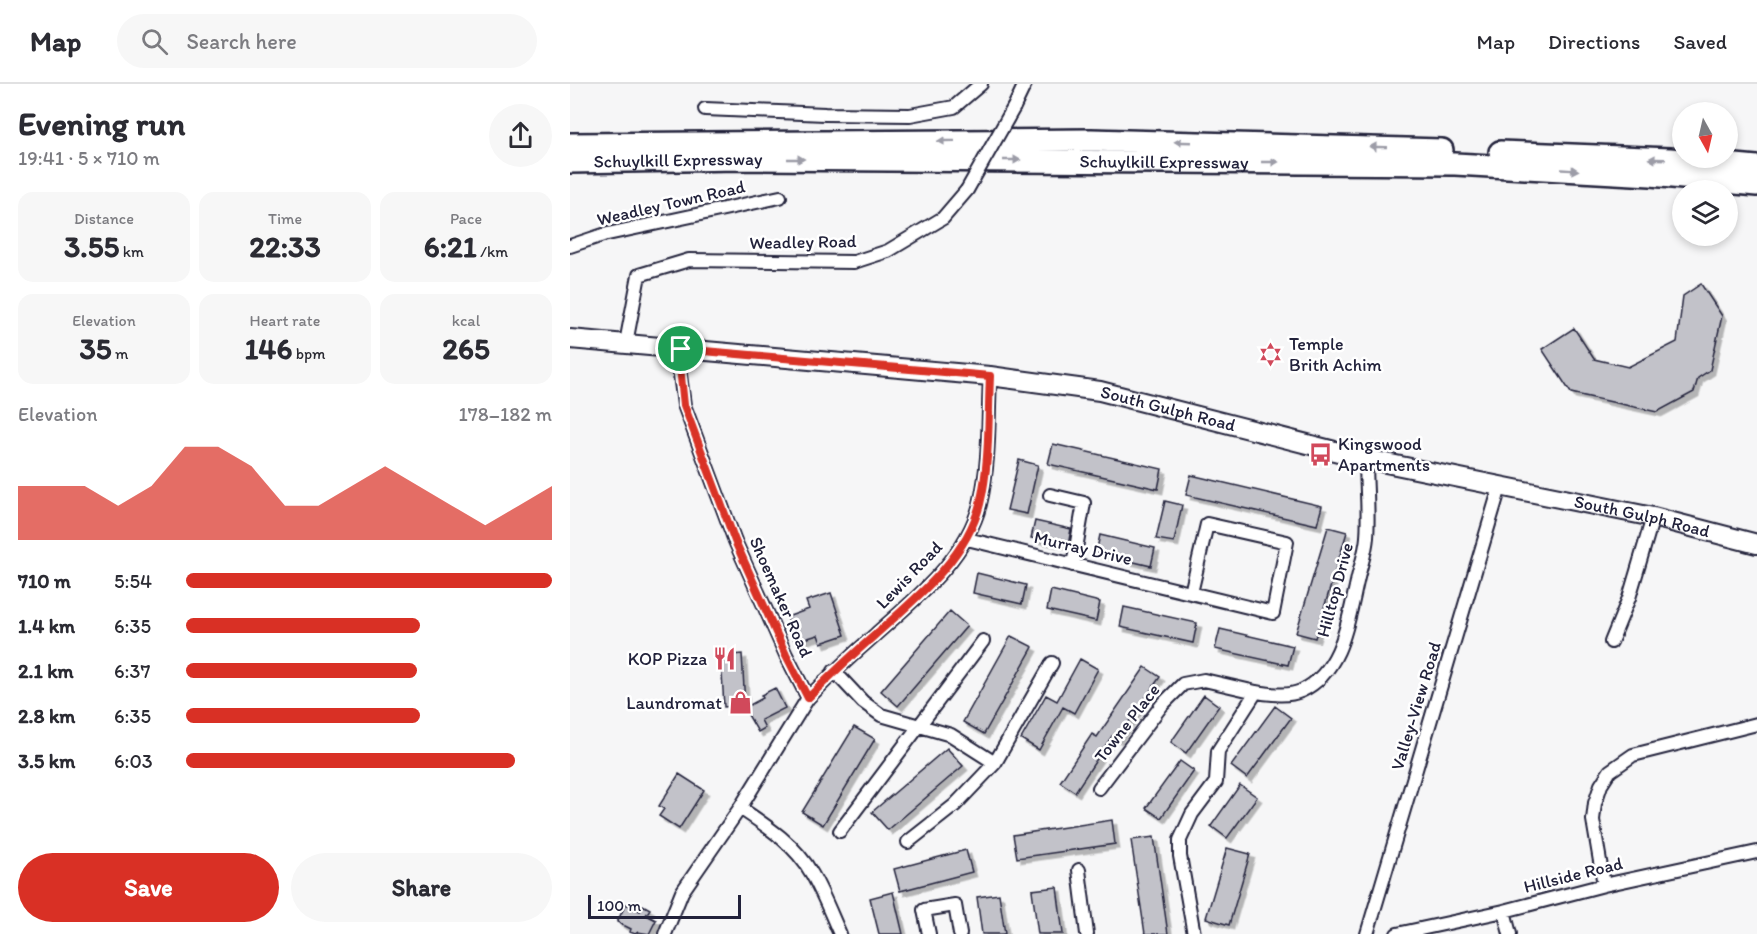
<!DOCTYPE html>
<meta charset="utf-8">
<style>
body{margin:0;font-family:Itim,sans-serif;background:#f7f7f7;color:#2b2b33;height:100vh;display:flex;flex-direction:column;font-size:22px;white-space:nowrap}
*{box-sizing:border-box;margin:0}
p{font-size:20px;color:#7c7c81}
.icon{flex:none;width:33px;height:33px;fill:none;stroke:currentColor;stroke-width:2;stroke-linecap:round;stroke-linejoin:round}
.map{position:relative;flex:1;overflow:hidden}
.sheet{display:flex;flex-direction:column;background:#fff;width:570px}
.sheet>*{flex:none}
.needle{width:39px;rotate:172deg}
.fabs{position:absolute;left:1102px;top:18px;display:grid;gap:12px}
.fabs a{display:grid;place-items:center;width:66px;height:66px;border-radius:50%;background:#fff;box-shadow:0 3px 9px #0003;font-size:30px}
.scale{position:absolute;left:18px;bottom:15px;width:153px;box-sizing:border-box;padding-left:6px;border:3px solid #22223b;border-top:0;font-size:16px;line-height:21px;white-space:nowrap;color:#22223b;-webkit-text-stroke:4px #fff;paint-order:stroke}
.pin{position:absolute;display:grid;place-items:center;width:51px;height:51px;color:#fff;margin:-26px;border:3px solid #fff;border-radius:50%;box-shadow:0 2px 6px #0007}
.round{display:grid;place-items:center;flex:none;width:63px;height:63px;border-radius:32px;background:#f7f7f7}
.overview{display:flex;align-items:center;justify-content:space-between;height:102px;padding:0 18px}
h1{font-size:33px;font-weight:800;line-height:45px}
.figures{display:grid;grid-template-columns:repeat(3,1fr);gap:9px;height:102px;padding:6px 18px}
.figures div{display:grid;align-content:center;border-radius:15px;background:#f7f7f7;text-align:center}
.figures b{font-size:30px;font-weight:800}
.figures small{font-size:16px;font-weight:400}
.figures p{font-size:16px}
.chart{height:168px;padding:12px 18px}
.chart p{display:flex;justify-content:space-between}
.chart svg{width:100%;height:108px;margin-top:6px;fill:#d93025;opacity:.7}
.button{display:flex;gap:12px;margin-top:auto;padding:12px 18px}
.button a{flex:1;height:69px;border-radius:36px;background:#d93025;color:#fff;font-size:24px;font-weight:800;line-height:69px;text-align:center}
.button a+a{background:#f7f7f7;color:#2b2b33}
ul{padding:0 18px;list-style:none;font-size:20px}
li{display:grid;grid-template-columns:96px 72px 1fr;align-items:center;height:45px}
li i{height:15px;border-radius:8px;background:#d93025}
header{display:flex;align-items:center;gap:36px;box-sizing:border-box;height:84px;padding:0 30px;background:#fff;border-bottom:2px solid #e1e1e2}
header strong{font-size:28px}
nav{display:flex;gap:33px;margin-inline-start:auto;font-size:21px}
.search{width:420px;height:54px;background:#f7f7f7;display:flex;align-items:center;gap:15px;box-sizing:border-box;padding:0 21px;border-radius:33px;color:#7c7c81;font-size:22px}
main{display:flex;flex:1;min-height:0}
.map>svg:first-child{display:block}
.building{fill:#c2c2c9;stroke:#22223b;stroke-width:1.5;filter:url(#shadow)}
.lines{fill:none;stroke-linecap:round;stroke-linejoin:round}
.street-casing{stroke:#22223b;stroke-width:16}
.primary-casing{stroke:#22223b;stroke-width:22}
.highway-casing{stroke:#22223b;stroke-width:26}
.street{stroke:#fff;stroke-width:12}
.primary{stroke:#fff;stroke-width:18}
.highway{stroke:#fff;stroke-width:21}
.street-bridge-casing{stroke:#22223b;stroke-width:16;stroke-linecap:butt}
.street-bridge{stroke:#fff;stroke-width:12}
.oneway{fill:#9c9ca7}
.route-casing{stroke:#fff;stroke-width:12}
.route{stroke:#d93025;stroke-width:8}
.labels{text-anchor:middle;dominant-baseline:central;stroke-width:5;stroke-linejoin:round;paint-order:stroke}
.street-label{font-size:18px;fill:#22223b;stroke:#fff}
.poi-label{font-size:18px;fill:#22223b;stroke:#fff;text-anchor:start}
</style>
<header>
<strong>Map</strong>
<div class="search"><svg class="icon" aria-label="search" viewBox="0 0 24 24"><circle cx="10" cy="10" r="6"/><path d="M15 15l6 6"/></svg>Search here</div>
<nav><a>Map</a><a>Directions</a><a>Saved</a></nav>
</header>
<main>
<section class="sheet">
<div class="overview"><div><h1>Evening run</h1><p>19:41 · 5 × 710 m</p></div><a class="round"><svg class="icon" aria-label="share" viewBox="0 0 24 24"><path d="M12 15V3M7 8l5-5 5 5M5 13v7h14v-7"/></svg></a></div>
<div class="figures">
<div><p>Distance</p><b>3.55<small> km</small></b></div>
<div><p>Time</p><b>22:33</b></div>
<div><p>Pace</p><b>6:21<small> /km</small></b></div>
</div>
<div class="figures">
<div><p>Elevation</p><b>35<small> m</small></b></div>
<div><p>Heart rate</p><b>146<small> bpm</small></b></div>
<div><p>kcal</p><b>265</b></div>
</div>
<div class="chart"><p><span>Elevation</span>178–182 m</p>
<svg viewBox="0 0 160 44" preserveAspectRatio="none"><path d="M0 44V22L10 22L20 22L30 30L40 22L50 6L60 6L70 14L80 30L90 30L100 22L110 14L120 22L130 30L140 38L150 30L160 22V44z"/></svg>
</div>
<ul>
<li><b>710 m</b>5:54<i style="width:100%"></i></li>
<li><b>1.4 km</b>6:35<i style="width:64%"></i></li>
<li><b>2.1 km</b>6:37<i style="width:63%"></i></li>
<li><b>2.8 km</b>6:35<i style="width:64%"></i></li>
<li><b>3.5 km</b>6:03<i style="width:90%"></i></li>
</ul>
<div class="button"><a>Save</a><a>Share</a></div>
</section>
<div class="map">
<svg width="1187" height="850" viewBox="0 0 1187 850">
<defs>
<filter id="shadow"><feDropShadow dx="4.5" dy="4.5" stdDeviation="0" flood-color="#0004"/></filter>
</defs>
<rect width="100%" height="100%" fill="#f6f6f7"/>
<filter id="ink" filterUnits="userSpaceOnUse"><feTurbulence type="fractalNoise" baseFrequency=".0167" numOctaves="2"/><feDisplacementMap in="SourceGraphic" scale="12" xChannelSelector="R" yChannelSelector="G"/><feConvolveMatrix kernelMatrix="1 2 1 2 8 2 1 2 1" color-interpolation-filters="sRGB"/></filter>
<g filter="url(#ink)">
<path class="building" d="M1131,200L1152,232L1140,286L1128,294L1124,308L1087,328L1001,309L972,265L1004,244L1024,275L1058,283L1107,258L1113,212Z
M483,360L592,385L588,405L478,380Z
M449,376L468,381L457,430L437,426Z
M621,391L752,422L747,441L616,411Z
M595,417L612,421L604,458L586,455Z
M465,437L501,445L498,462L461,454Z
M758,443L777,448L745,554L726,549Z
M530,451L585,464L581,482L526,469Z
M407,489L456,501L452,520L403,509Z
M481,506L530,518L526,537L477,526Z
M261,509L275,551L251,559L248,551L225,558L217,533L239,525L236,517Z
M554,523L627,539L623,559L550,543Z
M380,527L397,542L328,622L311,607Z
M650,545L723,562L718,581L645,565Z
M441,552L463,563L414,650L393,638Z
M172,570L175,621L154,623L151,572Z
M510,575L528,585L504,629L493,623L469,666L451,655L476,611L487,617Z
M575,583L590,593L547,655L542,652L505,708L490,698L522,650L527,653Z
M205,604L215,624L191,636L195,644L188,648L174,624L193,614L191,611Z
M634,611L649,622L616,669L601,658Z
M705,622L721,634L677,694L661,682Z
M284,643L305,655L253,741L232,728Z
M377,664L393,682L318,746L302,728Z
M610,677L624,687L591,734L576,724Z
M109,690L134,706L109,745L89,732L94,725L89,722Z
M670,701L687,713L657,754L641,742Z
M542,736L545,760L447,774L443,751Z
M584,753L598,850H575L561,756Z
M657,764L680,770L659,841L636,834Z
M396,766L402,788L330,807L324,785Z
M487,803L493,850H468L462,806Z
M323,808L333,850H309L300,814Z
M429,810L435,850H412L407,813Z
M56,820L70,827L73,821L80,825L76,831L86,836L79,850L68,848L65,850L60,848L61,845L47,838Z"/>
<g class="lines">
<defs>
<path id="street" d="M444,23L455,0
M135,25L255,30L340,31L384,23L411,0
M0,162L33,151L210,113
M56,259L69,191L119,176L284,178L318,167L373,134L397,106
M480,411L514,419L503,481
M397,455L703,529L717,458L637,440L621,509
M1041,558L1059,514L1083,433
M264,587L293,618L311,631L381,651L425,679
M238,614C260,592 282,571 305,551C346,514 396,475 410,420C420,379 418,334 420,292
M529,704L592,621L613,600L634,596L686,608
M170,724C197,742 226,761 242,790C253,809 261,830 270,850
M270,747L413,557
M338,758L385,721L425,679L482,579
M509,786L517,850
M1034,801L1023,736L1025,719L1031,701L1040,687L1063,671L1187,640
M934,827L940,850
M95,850L112,808L170,724L238,614L216,571L165,457L114,321L109,283L111,265
M359,850L354,826L385,821L390,850
M624,850L610,772V756L622,730L646,698L648,667L686,608C700,610 717,613 731,607C772,588 778,537 787,498C790,483 796,468 797,453C799,428 796,401 796,375
M797,850L930,403
M827,850L934,827L1034,801L1187,768"/>
<g id="primary">
<path id="s1" d="M0,255L420,292L530,307L796,375L1083,433L1187,460"/>
</g>
<g id="highway">
<path d="M0,60L521,56L872,66"/>
<path d="M930,68L1100,75L1187,83"/>
<path id="s2" d="M0,78L168,75L885,80L1081,91L1187,101"/>
</g>
</defs>
<use href="#street" class="street-casing"/>
<use href="#primary" class="primary-casing"/>
<use href="#highway" class="highway-casing"/>
<use href="#street" class="street"/>
<use href="#primary" class="primary"/>
<use href="#highway" class="highway"/>
<defs>
<path id="street-bridge" d="M397,106L444,23"/>
</defs>
<use href="#street-bridge" class="street-bridge-casing"/>
<use href="#street-bridge" class="street-bridge"/>
</g>
<defs><path id="oneway-solid" d="M-6-.8H1V-3.2L6.5 0L1 3.2V.8H-6Z" transform="scale(1.5)"/></defs>
<g class="oneway">
<use href="#oneway-solid" transform="translate(376 57) rotate(179)"/>
<use href="#oneway-solid" transform="translate(613 58) rotate(-178)"/>
<use href="#oneway-solid" transform="translate(808 63) rotate(-179)"/>
<use href="#oneway-solid" transform="translate(226 75)"/>
<use href="#oneway-solid" transform="translate(1087 75) rotate(-178)"/>
<use href="#oneway-solid" transform="translate(442 76)"/>
<use href="#oneway-solid" transform="translate(700 78)"/>
<use href="#oneway-solid" transform="translate(1000 86) rotate(3)"/>
</g>
</g>
<g class="lines" filter="url(#ink)">
<defs>
<path id="route" d="M111,265L420,292C418,334 420,379 410,420C396,475 345,515 305,551C282,571 260,592 238,614L216,571L165,457L114,321L110,283Z"/>
</defs>
<use href="#route" class="route-casing"/>
<use href="#route" class="route"/>
</g>
<defs>
<symbol id="synagogue-bare" viewBox="-9 -9 18 18"><path d="M0-6.5L5.6 3.2H-5.6ZM0 6.5L5.6-3.2H-5.6Z" fill="#d1495b" stroke="#fff" stroke-width="2.5" paint-order="stroke"/></symbol>
<symbol id="bus-bare" viewBox="-9 -9 18 18"><path d="M-5-6H5V4H4V6H2V4H-2V6H-4V4H-5ZM-3.5-4V0h7V-4ZM-3.5 1.2v1.5H-2V1.2ZM2 1.2v1.5H3.5V1.2Z" fill="#d1495b" stroke="#fff" stroke-width="2.5" paint-order="stroke"/></symbol>
<symbol id="restaurant-bare" viewBox="-9 -9 18 18"><path d="M-5-6h1v4h1v-4h1v4h1v-4h1v5L-1.5 .5V6h-2V.5L-5-1ZM5-6V6H3V1.5H1.5Q1.5-4 5-6Z" fill="#d1495b" stroke="#fff" stroke-width="2.5" paint-order="stroke"/></symbol>
<symbol id="shop-bare" viewBox="-9 -9 18 18"><path d="M-5-2.5h2.3a2.7 3.5 0 0 1 5.4 0H5L5.5 6h-11ZM-1.5-2.5h3a1.5 2.3 0 0 0-3 0Z" fill="#d1495b" stroke="#fff" stroke-width="2.5" paint-order="stroke"/></symbol>
</defs>
<g fill-rule="evenodd">
<use href="#synagogue-bare" x="684" y="254" width="33" height="33"/>
<use href="#bus-bare" x="734" y="354" width="33" height="33"/>
<use href="#restaurant-bare" x="138" y="558" width="33" height="33"/>
<use href="#shop-bare" x="154" y="602" width="33" height="33"/>
</g>
<g class="labels">
<g class="street-label">
<text stroke="none"><textPath href="#s2" startOffset="108">Schuylkill Expressway</textPath></text>
<text stroke="none"><textPath href="#s2" startOffset="594">Schuylkill Expressway</textPath></text>
<text transform="translate(101 119) rotate(-13)">Weadley Town Road</text>
<text transform="translate(233 158) rotate(-1)">Weadley Road</text>
<text stroke="none"><textPath href="#s1" startOffset="603">South Gulph Road</textPath></text>
<text stroke="none"><textPath href="#s1" startOffset="1089">South Gulph Road</textPath></text>
<text transform="translate(513 464) rotate(13)">Murray Drive</text>
<text transform="translate(339 491) rotate(-46)">Lewis Road</text>
<text transform="translate(765 506) rotate(-75)">Hilltop Drive</text>
<text transform="translate(211 513) rotate(66)">Shoemaker Road</text>
<text transform="translate(846 622) rotate(-73)">Valley-View Road</text>
<text transform="translate(557 639) rotate(-52)">Towne Place</text>
<text transform="translate(1003 791) rotate(-14)">Hillside Road</text>
</g>
<g class="poi-label">
<text x="719" y="260">Temple<tspan x="719" dy="21">Brith Achim</tspan></text>
<text x="768" y="360">Kingswood<tspan x="768" dy="21">Apartments</tspan></text>
<text x="137" y="575" text-anchor="end">KOP Pizza</text>
<text x="152" y="619" text-anchor="end">Laundromat</text>
</g>
</g>
</svg>
<div class="fabs">
<a><svg class="needle" viewBox="-14 -14 28 28"><path d="M0-13l5 13h-10z" fill="#e53935"/><path d="M0 13l5-13h-10z" fill="#7c7c81"/></svg></a>
<a><svg class="icon" aria-label="layers" viewBox="0 0 24 24"><path d="M12 4l9 5-9 5-9-5zM3 14l9 5 9-5"/></svg></a>
</div>
<div class="scale">100 m</div>
<div class="pin" style="left:111px;top:265px;background:#1e9e55"><svg class="icon" aria-label="arrive" viewBox="0 0 24 24"><path d="M6 21V4h12l-3 4 3 4H6"/></svg></div>
</div>
</main>
